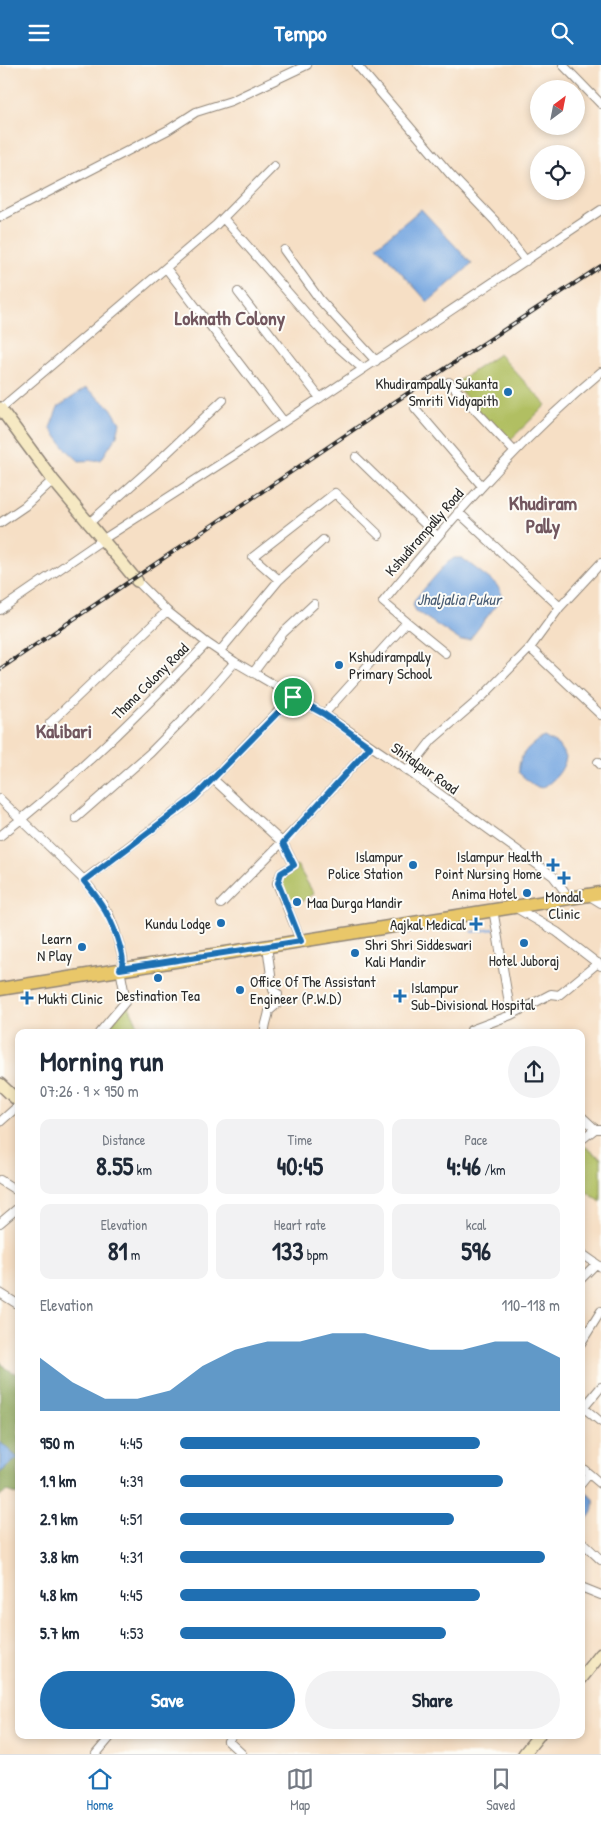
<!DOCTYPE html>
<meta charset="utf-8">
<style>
body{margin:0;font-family:"Patrick Hand",sans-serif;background:#f2f2f3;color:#1f2937;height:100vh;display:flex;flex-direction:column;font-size:19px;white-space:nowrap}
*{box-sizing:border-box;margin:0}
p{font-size:16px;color:#747a83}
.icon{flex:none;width:28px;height:28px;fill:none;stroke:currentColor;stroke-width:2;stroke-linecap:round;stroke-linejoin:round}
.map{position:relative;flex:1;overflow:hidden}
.drawer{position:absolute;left:15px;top:964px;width:570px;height:710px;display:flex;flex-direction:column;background:#fff;border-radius:10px;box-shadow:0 2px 8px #0003}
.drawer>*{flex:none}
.needle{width:32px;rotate:32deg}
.tools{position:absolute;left:530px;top:15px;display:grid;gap:10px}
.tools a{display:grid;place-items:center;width:55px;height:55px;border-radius:50%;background:#fff;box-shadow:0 2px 8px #0003;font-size:25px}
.pin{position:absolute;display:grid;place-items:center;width:42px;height:42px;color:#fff;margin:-21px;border:2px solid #fff;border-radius:50%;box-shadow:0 1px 5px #0007}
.round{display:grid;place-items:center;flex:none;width:52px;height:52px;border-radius:26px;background:#f2f2f3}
.summary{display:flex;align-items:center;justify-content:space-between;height:85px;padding:0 25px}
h1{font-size:28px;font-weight:700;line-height:38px}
.metrics{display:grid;grid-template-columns:repeat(3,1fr);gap:8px;height:85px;padding:5px 25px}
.metrics div{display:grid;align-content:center;border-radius:10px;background:#f2f2f3;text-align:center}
.metrics b{font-size:25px;font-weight:700}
.metrics small{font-size:14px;font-weight:400}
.metrics p{font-size:14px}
.chart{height:140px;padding:10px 25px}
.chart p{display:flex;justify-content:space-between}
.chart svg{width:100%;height:90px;margin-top:5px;fill:#1f6fb2;opacity:.7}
.cta{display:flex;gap:10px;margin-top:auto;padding:10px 25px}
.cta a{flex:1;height:58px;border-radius:30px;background:#1f6fb2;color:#fff;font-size:20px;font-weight:700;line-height:58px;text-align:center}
.cta a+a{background:#f2f2f3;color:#1f2937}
ul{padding:0 25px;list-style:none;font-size:16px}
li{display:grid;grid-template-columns:80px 60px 1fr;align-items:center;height:38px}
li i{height:12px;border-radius:6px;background:#1f6fb2}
header{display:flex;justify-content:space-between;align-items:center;height:65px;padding:0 25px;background:#1f6fb2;color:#fff;font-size:22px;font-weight:700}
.menu{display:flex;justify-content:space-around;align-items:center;height:70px;border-top:1px solid #e0e1e3;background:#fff;font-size:14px;color:#747a83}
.menu a{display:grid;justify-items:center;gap:2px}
.menu .current{color:#1f6fb2}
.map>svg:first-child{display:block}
.green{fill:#b1bf62;stroke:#6e7546}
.forest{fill:#8ca658;stroke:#5c6842}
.water{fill:#75a6e0;stroke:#506886}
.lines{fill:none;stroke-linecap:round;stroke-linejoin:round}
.stream{stroke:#75a6e0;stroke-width:2}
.street-casing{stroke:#908578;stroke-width:10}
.secondary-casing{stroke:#908578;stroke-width:14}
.primary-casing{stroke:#908578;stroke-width:15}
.street{stroke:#fff;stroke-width:8}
.secondary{stroke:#f6e9c3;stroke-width:11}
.primary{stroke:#e9c769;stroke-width:12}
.rail-casing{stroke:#2b2b2b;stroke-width:4}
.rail{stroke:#fdfcf7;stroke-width:2;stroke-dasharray:5.5;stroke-linecap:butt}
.route-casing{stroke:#fff;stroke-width:10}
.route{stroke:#1f6fb2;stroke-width:6}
.poi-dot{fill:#1f6fb2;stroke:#fdfcf7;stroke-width:2}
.labels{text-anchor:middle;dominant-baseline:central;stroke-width:4;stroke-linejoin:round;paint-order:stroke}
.poi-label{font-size:15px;fill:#2b2b2b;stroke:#fdfcf7;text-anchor:end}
.street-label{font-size:15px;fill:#2b2b2b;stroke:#fdfcf7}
.water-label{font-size:16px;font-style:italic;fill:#495c73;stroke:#fdfcf7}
.district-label{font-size:20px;font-weight:bold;fill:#72575f;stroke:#fdfcf7}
</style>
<header><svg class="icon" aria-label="menu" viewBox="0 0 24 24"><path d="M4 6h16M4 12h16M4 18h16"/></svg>Tempo<svg class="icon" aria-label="search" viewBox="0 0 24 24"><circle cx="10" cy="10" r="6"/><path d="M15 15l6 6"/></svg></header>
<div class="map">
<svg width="601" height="1689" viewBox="0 0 601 1689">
<rect width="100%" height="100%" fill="#fdfcf7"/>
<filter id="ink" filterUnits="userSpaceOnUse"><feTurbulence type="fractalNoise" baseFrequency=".02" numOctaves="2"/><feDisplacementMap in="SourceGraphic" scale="10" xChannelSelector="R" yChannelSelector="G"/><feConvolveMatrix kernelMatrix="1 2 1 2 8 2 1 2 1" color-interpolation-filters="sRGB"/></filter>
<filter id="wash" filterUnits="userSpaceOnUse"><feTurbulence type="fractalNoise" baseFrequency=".0096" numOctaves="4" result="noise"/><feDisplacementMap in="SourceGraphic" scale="20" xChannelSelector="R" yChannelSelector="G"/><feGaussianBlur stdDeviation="1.12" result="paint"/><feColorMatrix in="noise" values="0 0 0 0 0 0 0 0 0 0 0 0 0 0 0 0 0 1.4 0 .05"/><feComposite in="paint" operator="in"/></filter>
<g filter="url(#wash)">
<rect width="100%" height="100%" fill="#f6dfc5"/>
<path class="green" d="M499,289L546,340L508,377L454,319Z
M297,800L314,829L302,836L299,832L286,837L280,824V813Z
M128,939L141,967L103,968Z
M583,1080L601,1093V1137L581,1123V1082Z"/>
<path class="forest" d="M0,1296L5,1303L19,1310L18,1430L7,1426L0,1431Z"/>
<path class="water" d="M421,144L472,199L428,237L377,181Z
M86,323L111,343L120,358L117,370L101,395L79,396L65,383L50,363L58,342Z
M454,493H462L496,519L501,527V534L470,574L461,576L416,546L413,540L415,534L447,498Z
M544,672L558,680L566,692C564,705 554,716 542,723L534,721L519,708C517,691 530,679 544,672Z
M0,1377L18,1393L0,1408Z
M581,1427H585L594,1434C595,1445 590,1453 581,1458Z"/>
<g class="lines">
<path class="stream" d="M472,867L494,864"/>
</g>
</g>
<g filter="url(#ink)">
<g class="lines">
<defs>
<path id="street" d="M357,0L450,109L495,156L526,196
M563,0L601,39
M0,152L168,65L196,47L231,36L307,0
M223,153L312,255L331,276L363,304
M284,185L320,235L376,296
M166,203L284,357
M238,227L320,333
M449,317L514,386
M415,343L482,421
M0,344L216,160L274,101
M356,392L437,471
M458,447L560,542
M0,458L25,441L53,415
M88,459L151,403L223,335
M279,515L323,475
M137,516L167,546L207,578L235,597L324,649L408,706L553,811L560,820L569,833
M0,545L102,475L242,385L601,145
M407,557L445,588
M530,583L601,650
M220,586L279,515L253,492L335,428L379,470
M253,608L283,568L314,539
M324,649L407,557L383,537C450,455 519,375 601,307
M50,658L167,546
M598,697L601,700
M408,706L432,675L484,630L530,583L560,542L601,498
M213,714L283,778L294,800L281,808L277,818L301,876
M0,734L84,815L101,837L109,850L115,865L123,893V899L120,904L126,936L99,968
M76,753L150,688L199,638L235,597
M0,771C75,713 142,646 207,578
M84,815L195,732L293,631
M588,830L601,838
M221,839L301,758L370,682
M516,843L557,867L601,901
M511,950L551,929L559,930L598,898
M265,968C264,961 268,954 269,946L277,939L278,929L273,925L267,881
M471,968V965L511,950L493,844
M581,1051L595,1064
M0,1057L19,1040
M581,1075L595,1064H601
M0,1115L19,1127
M0,1158L19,1142
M581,1188L601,1202
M581,1214L596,1199
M0,1228L19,1240
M581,1278L601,1246
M584,1343L601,1357
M581,1346L601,1322
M581,1402L601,1419
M581,1419L589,1409
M581,1476L601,1495
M581,1522L601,1530
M232,1670L228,1676L242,1689
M96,1689L112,1670"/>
<path id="secondary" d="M0,343L53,415L137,516
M0,1019L19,1037
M581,1614L601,1589
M524,1689L539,1670"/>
<path id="primary" d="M0,924L601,828"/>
</defs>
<use href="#street" class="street-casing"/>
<use href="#secondary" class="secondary-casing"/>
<use href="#primary" class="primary-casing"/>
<use href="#street" class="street"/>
<use href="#secondary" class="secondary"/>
<use href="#primary" class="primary"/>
<defs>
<path id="rail" d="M0,604L384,344L601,201"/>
</defs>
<use href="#rail" class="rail-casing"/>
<use href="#rail" class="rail"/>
</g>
</g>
<g class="lines" filter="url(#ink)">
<defs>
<path id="route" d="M293,632L324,649L370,682L283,778L294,800L281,808L278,818L301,876L120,904C125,897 122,890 120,882C112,854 102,838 84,816L195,732Z"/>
</defs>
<use href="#route" class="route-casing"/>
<use href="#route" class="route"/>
</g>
<g class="poi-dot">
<circle cx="508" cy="327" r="5"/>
<circle cx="339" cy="600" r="5"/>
<circle cx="413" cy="800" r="5"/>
<path d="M550.5 792.5h5v5h5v5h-5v5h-5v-5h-5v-5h5z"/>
<path d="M561.5 805.5h5v5h5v5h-5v5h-5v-5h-5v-5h5z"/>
<circle cx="527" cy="828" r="5"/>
<circle cx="297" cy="837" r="5"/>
<circle cx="221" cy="858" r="5"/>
<path d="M473.5 851.5h5v5h5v5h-5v5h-5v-5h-5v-5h5z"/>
<circle cx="524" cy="878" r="5"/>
<circle cx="82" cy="882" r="5"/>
<circle cx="355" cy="888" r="5"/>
<circle cx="158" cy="913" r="5"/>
<circle cx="240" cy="925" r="5"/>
<path d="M397.5 923.5h5v5h5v5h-5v5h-5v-5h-5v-5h5z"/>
<path d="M24.5 925.5h5v5h5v5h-5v5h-5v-5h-5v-5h5z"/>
</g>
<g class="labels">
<g class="poi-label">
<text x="498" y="318">Khudirampally Sukanta<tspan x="498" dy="17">Smriti Vidyapith</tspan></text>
<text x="349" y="591" text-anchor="start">Kshudirampally<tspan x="349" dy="17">Primary School</tspan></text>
<text x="403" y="791">Islampur<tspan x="403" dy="17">Police Station</tspan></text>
<text x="542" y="791">Islampur Health<tspan x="542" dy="17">Point Nursing Home</tspan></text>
<text x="517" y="828">Anima Hotel</text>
<text x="564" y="831" text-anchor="middle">Mondal<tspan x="564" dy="17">Clinic</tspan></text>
<text x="307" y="837" text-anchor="start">Maa Durga Mandir</text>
<text x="211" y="858">Kundu Lodge</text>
<text x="466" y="859">Aajkal Medical</text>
<text x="72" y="873">Learn<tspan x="72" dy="17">N Play</tspan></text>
<text x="365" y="879" text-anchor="start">Shri Shri Siddeswari<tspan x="365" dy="17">Kali Mandir</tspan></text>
<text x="524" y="895" text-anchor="middle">Hotel Juboraj</text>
<text x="250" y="916" text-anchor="start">Office Of The Assistant<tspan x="250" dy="17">Engineer (P.W.D)</tspan></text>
<text x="411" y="922" text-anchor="start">Islampur<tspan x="411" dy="17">Sub-Divisional Hospital</tspan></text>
<text x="158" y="930" text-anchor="middle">Destination Tea</text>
<text x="38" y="933" text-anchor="start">Mukti Clinic</text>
</g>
<g class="street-label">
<text transform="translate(424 467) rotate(-49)">Kshudirampally Road</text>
<text transform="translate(150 616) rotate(-45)">Thana Colony Road</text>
<text transform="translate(425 703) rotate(35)">Shitalpur Road</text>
</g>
<g class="water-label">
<text x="459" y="534">Jhaljalia Pukur</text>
</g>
<g class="district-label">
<text x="230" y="252">Loknath Colony</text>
<text x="543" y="437">Khudiram<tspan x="543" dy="23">Pally</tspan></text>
<text x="64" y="665">Kalibari</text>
</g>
</g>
</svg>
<div class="tools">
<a><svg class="needle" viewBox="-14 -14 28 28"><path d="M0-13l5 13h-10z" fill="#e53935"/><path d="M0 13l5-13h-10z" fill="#747a83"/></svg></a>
<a><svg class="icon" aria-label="locate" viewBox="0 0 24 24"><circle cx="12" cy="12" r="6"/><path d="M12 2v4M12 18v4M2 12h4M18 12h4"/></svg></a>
</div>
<div class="pin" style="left:293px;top:632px;background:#1e9e55"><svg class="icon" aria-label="arrive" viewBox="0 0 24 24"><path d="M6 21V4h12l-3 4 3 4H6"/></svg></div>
<section class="drawer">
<div class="summary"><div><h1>Morning run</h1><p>07:26 · 9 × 950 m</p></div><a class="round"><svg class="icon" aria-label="share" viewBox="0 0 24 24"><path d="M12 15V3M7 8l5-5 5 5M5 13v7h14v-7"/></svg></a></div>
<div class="metrics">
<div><p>Distance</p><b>8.55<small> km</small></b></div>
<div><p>Time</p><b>40:45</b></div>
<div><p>Pace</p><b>4:46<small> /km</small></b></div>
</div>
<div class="metrics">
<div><p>Elevation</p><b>81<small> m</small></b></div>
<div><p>Heart rate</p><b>133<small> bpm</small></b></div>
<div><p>kcal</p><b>596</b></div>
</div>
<div class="chart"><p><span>Elevation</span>110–118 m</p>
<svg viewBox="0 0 160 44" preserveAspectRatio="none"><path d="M0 44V18L10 30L20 38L30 38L40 34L50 22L60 14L70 10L80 10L90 6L100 6L110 10L120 14L130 14L140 10L150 10L160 18V44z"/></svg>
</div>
<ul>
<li><b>950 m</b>4:45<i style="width:79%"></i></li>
<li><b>1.9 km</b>4:39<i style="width:85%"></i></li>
<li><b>2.9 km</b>4:51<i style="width:72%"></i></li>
<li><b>3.8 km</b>4:31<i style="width:96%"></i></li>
<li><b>4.8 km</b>4:45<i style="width:79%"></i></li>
<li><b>5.7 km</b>4:53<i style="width:70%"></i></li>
</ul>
<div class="cta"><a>Save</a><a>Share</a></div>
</section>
</div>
<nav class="menu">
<a class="current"><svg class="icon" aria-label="home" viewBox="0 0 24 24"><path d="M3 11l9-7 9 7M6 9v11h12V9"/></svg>Home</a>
<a><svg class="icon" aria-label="map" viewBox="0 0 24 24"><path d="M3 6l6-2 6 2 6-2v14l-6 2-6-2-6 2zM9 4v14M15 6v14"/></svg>Map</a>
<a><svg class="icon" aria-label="saved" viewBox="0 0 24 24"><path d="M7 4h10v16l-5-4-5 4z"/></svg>Saved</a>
</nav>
